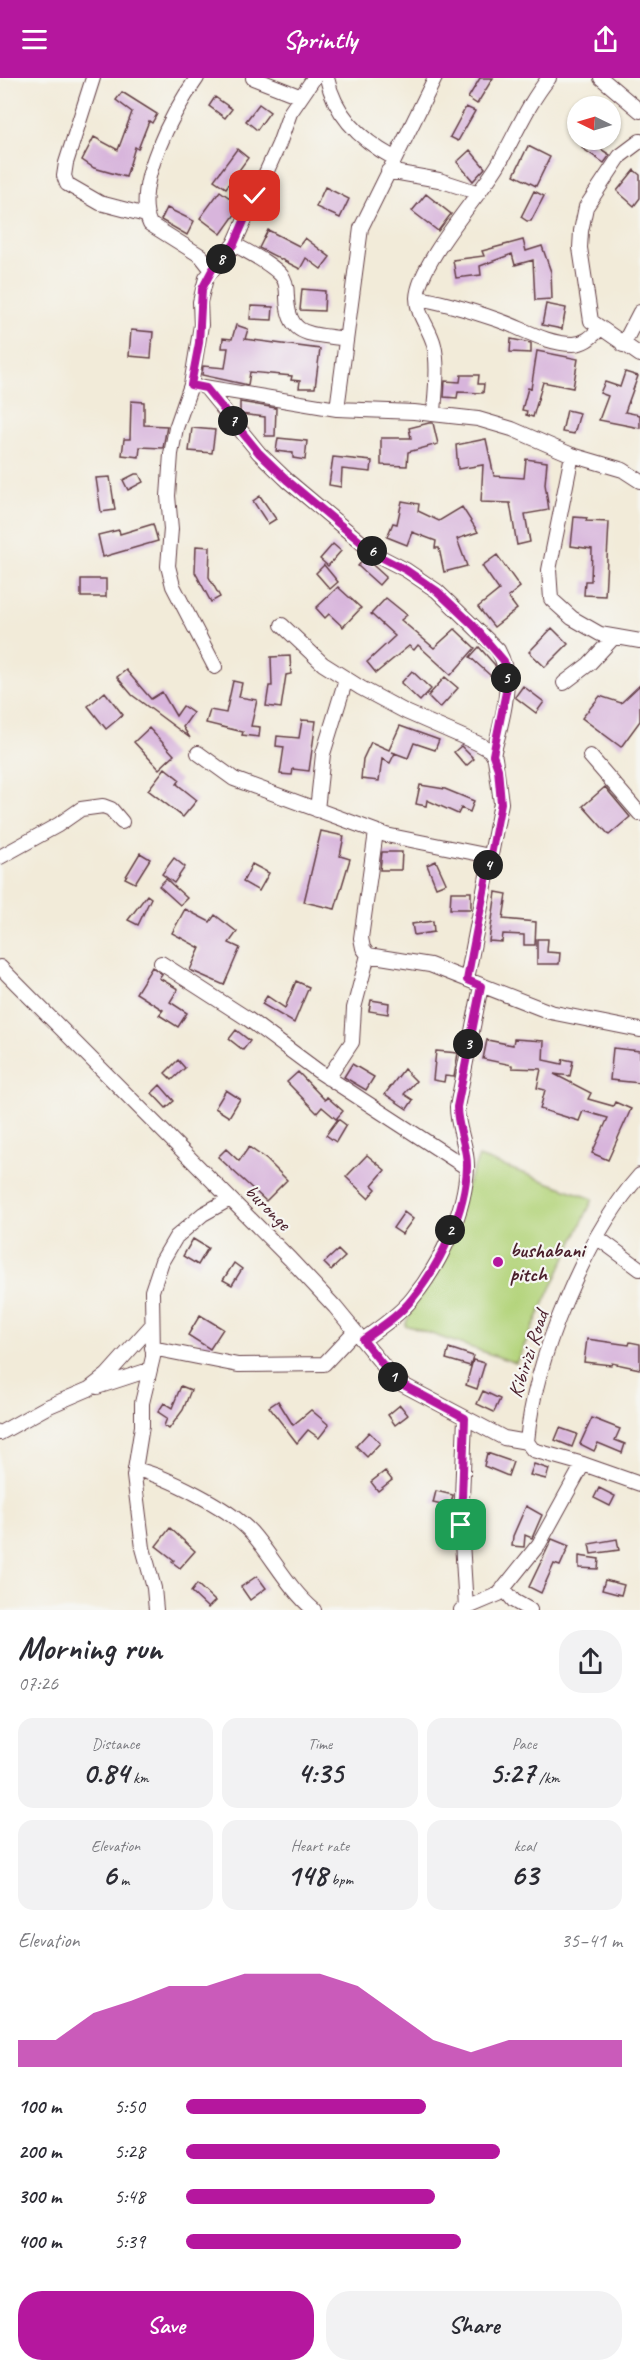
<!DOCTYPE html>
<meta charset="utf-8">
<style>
body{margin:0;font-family:Caveat,sans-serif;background:#f2f2f3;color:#2b2b33;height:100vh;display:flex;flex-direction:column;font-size:22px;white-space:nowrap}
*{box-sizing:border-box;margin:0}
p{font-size:20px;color:#7c7c81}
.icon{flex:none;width:33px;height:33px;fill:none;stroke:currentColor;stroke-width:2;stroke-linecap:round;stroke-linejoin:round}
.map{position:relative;height:1532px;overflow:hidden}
.side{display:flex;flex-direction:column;background:#fff;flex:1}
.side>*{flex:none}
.needle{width:39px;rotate:275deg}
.buttons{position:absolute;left:567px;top:18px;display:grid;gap:12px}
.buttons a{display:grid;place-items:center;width:54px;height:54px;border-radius:50%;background:#fff;box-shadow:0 2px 4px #0004;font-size:30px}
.pin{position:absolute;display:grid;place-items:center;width:51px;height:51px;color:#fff;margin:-26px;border-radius:12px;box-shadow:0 3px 9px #0006}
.km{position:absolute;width:30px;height:30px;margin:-15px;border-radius:50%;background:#222;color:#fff;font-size:16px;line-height:30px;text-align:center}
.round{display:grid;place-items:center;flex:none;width:63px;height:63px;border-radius:24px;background:#f2f2f3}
.headline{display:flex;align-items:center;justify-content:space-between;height:102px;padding:0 18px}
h1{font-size:33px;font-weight:800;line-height:45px}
.metrics{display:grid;grid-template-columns:repeat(3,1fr);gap:9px;height:102px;padding:6px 18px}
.metrics div{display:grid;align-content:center;border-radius:15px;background:#f2f2f3;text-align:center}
.metrics b{font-size:30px;font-weight:800}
.metrics small{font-size:16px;font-weight:400}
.metrics p{font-size:16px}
.chart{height:168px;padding:12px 18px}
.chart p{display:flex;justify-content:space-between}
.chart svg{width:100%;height:108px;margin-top:6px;fill:#b5179e;opacity:.7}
.button{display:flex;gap:12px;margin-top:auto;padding:12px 18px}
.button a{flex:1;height:69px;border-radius:24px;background:#b5179e;color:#fff;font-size:24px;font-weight:800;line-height:69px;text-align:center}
.button a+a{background:#f2f2f3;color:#2b2b33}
ul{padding:0 18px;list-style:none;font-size:20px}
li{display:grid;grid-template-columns:96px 72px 1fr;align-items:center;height:45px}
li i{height:15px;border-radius:8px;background:#b5179e}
header{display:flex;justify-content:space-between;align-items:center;height:78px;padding:0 18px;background:#b5179e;color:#fff;font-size:27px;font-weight:800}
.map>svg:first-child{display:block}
.green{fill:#b4d47b;stroke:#7f7a53;stroke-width:1.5}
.building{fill:#d8b5dc}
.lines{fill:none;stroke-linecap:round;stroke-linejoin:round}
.minor-casing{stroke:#633e45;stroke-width:16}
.minor{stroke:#fff;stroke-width:14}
.route-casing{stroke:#fff;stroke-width:12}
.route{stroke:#b5179e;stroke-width:8}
.poi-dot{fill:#b5179e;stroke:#f6f6f2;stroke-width:2}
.labels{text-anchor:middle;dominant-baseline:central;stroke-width:4.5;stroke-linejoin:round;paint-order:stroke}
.street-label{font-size:21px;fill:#4a1f2b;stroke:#f6f6f2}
.poi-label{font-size:21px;font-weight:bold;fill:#4a1f2b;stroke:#f6f6f2;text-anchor:start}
</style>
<header><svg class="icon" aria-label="menu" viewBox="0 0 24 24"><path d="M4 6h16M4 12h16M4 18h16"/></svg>Sprintly<svg class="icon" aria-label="share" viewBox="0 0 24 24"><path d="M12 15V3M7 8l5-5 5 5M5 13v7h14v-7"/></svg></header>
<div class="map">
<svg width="640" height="1532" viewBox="0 0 640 1532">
<rect width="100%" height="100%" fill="#f6f6f2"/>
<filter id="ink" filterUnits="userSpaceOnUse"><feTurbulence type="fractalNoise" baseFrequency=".0167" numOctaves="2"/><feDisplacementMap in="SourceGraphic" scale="12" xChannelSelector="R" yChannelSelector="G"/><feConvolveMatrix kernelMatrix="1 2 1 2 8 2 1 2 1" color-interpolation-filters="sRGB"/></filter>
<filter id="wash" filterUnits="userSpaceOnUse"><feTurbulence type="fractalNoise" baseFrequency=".008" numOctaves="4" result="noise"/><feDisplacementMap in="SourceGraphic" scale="24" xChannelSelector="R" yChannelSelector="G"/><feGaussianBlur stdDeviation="1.35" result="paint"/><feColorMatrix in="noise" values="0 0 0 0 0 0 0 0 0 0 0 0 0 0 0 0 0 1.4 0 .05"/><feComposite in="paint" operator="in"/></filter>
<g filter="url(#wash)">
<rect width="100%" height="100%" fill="#f2ebd9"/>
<path class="green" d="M479,1079L593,1121L516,1285L405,1247Z"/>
<g id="blocks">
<path class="building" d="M480,0H493L477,26L468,20Z
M122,14L157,36L152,45L149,43L138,71L135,69L126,99L94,90L82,82L94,59L118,72L132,34L116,22Z
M215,19L232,31L225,40L209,28Z
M259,26L270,34L257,52L246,43Z
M466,29L475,33L458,63L450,59Z
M587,62L610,77L604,85L582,70Z
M528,68L550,79L536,108L514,97Z
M237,71L248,80L226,110L214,102Z
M470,72L485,90L473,103L457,84Z
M634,92L640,97V120L634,128L617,113Z
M325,109L349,121L340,140L316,129Z
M220,113L241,128L221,156L200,140Z
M534,113L544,118L531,143H527L521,139Z
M426,116L451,136L438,153L412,133Z
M167,130L194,143L187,157L161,142Z
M268,152L299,168L305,160L330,179L321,191L306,180L300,191L259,170Z
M523,162L526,173L542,168L551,194L552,221L535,222L533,182L515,187L512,176L480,188L481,197L456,200L453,182L484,178L482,173Z
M302,211L325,213L324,233L300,232Z
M546,226L566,230L562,251L542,247Z
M251,228L273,229L272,242L250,241Z
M236,247L248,251L245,261L320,271L315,310H299L300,303L291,302L292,298L250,294L248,307L202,297L203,288L225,290L228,270H222L223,260L232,261Z
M131,252L153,254L151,280L129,278Z
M511,261L531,265V275L510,274Z
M537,273L578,281L573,310L543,304L533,339L526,337L527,333L522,332L528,310L531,311Z
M625,294L638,298L625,334L640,337V350L599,342L608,318L600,315L605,304L620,309Z
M461,297H479L478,306H484L483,315L458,314L457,320L444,319L445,303L460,304Z
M131,323L144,324V347L167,348L163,370L140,369L139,379L122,377L124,361H130Z
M240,324L276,330L275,358H265V339L240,336Z
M567,332L580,335L574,356L562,354Z
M429,345H433L438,366L408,374L407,388L381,387V360H411L409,350Z
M192,350L215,352L212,375L189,373Z
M278,360L307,363L305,382L293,380V375L276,373Z
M486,361L494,398L524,400L526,381L547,384L545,406L549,432L525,436L530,464L517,467L510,425L481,424L483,387L458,391L456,367Z
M333,379L372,383L371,394L342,391L341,409L329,407Z
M135,396H139L143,404L128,412L123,402Z
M110,399L115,432L101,434L96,400Z
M260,418L276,441L268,446L253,423Z
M402,423L419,426L418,433L439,443L462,429L478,454L457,461L467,488L444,494L439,470H435L436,463L412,454L407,467L387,459L393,445L397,446Z
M574,439L587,440L586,443L609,444L605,518L584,517L585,503H591L592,471L571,468Z
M153,446L158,463L103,479L98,457L119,452L120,456Z
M333,466L341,473L328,488L320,481Z
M196,468L210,469L209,499L220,519L211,524L195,494Z
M497,477L520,509L508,519L517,531L494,549L478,529L499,512L482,488Z
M365,480L386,499L379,507L358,488Z
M324,487L338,504L330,511L316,495Z
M81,501H106V519H81Z
M338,509L361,530L343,549L329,536L325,540L316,530Z
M386,520L407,537L401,542L434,570L455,551L475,570L451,597L418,567L414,572L409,568L376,595L367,584L395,558L371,536Z
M552,550L568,566L545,589L529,574Z
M479,569L495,587L496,594L492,599L470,579Z
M290,578L291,596L286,597L281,630L266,628L269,608H272L271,579Z
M126,592L151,621L162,614L176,638L183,628L193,635L183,649L190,660L132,617L117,599Z
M412,593L431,611L420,623L401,605Z
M445,599L458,610L440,630L428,618Z
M233,603L242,605L239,619L257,622L251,648L260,649L259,659L242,657L243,654L206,645L210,632L226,635Z
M640,607V643L621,669L582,640L600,618L621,625Z
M523,608L544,624L536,635L515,619Z
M105,614L123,637L106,651L88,628Z
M302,642L316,643L309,693L293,691L292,697L280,696L284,669L276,668L277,658L299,660Z
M400,648L439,662L435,672L414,665L408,680L392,674L395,675L390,685L382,681L379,703L361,701L363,681L371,664L389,672Z
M149,650L174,677L159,691L134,664Z
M461,668L474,681L466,688L454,674Z
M165,690L180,702L177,706L197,722L183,739L148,712Z
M420,707L445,711L474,723L470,734L461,730L458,736L427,722L426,728L416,726Z
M605,709L630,739L609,757L583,728Z
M321,753L344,758L340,778L350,781L335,831L304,824Z
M382,774H402L401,792H380Z
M140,775L150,781L135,805L125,800Z
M174,780L185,789L174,805L162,796Z
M436,783L446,805L436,809L427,787Z
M252,786L269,795L259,813L243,804Z
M166,801L187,820L180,827L159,808Z
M451,814H471V831H450Z
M496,814L507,816L503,841L536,844L535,867H524V857L503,856L502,864L489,863Z
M147,817L151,820L138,847L128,842Z
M185,831L210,844L215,837L237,854L229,865L240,870L224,907L190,892L200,870L172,855Z
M433,843L434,854L414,857L412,846Z
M537,861H548L547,874L560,875L559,886H537Z
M152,889L162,896L159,900L178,911L170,924L187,935L178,949L159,937L163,932L136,915Z
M296,903L309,909L294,945L262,926L267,918L285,930Z
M371,922L389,925L388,936L369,933Z
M236,952L250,963L243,972L229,961Z
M514,961L544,963L543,982L562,986L563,981L573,983L570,998L554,996L591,1015L588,1021L613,1028L615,1024L631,1031L608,1082L592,1075L608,1040L583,1033L579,1043L540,1031L545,1012L537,1010L541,991L512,990V987L483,981L487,962L513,967Z
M613,970L640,973V1005L610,1002Z
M436,973L458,975L454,999L445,998L444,1004L433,1002Z
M178,982L185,990L172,1002L165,995Z
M352,986L374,999L366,1012L344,999Z
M404,991L416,1003L404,1016L413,1022L407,1031L385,1016Z
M298,994L325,1022L327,1019L343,1033L336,1041L322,1029L317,1035L287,1004Z
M160,1007L174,1023L166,1030L152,1015Z
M226,1012L240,1021L229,1039L215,1030Z
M338,1041L346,1047L336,1064L326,1057Z
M249,1069L267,1082L287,1102L266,1123L218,1079L226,1071L239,1083Z
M367,1077L385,1092L372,1107L376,1111L368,1120L346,1099Z
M404,1134L413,1141L402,1156L393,1150Z
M193,1161L208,1170L198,1187L183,1178Z
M338,1172L345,1179L331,1192L324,1185Z
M234,1185L242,1191L232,1207L223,1202Z
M200,1237L223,1251L210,1271L188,1257Z
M587,1261L629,1267L630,1264L640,1266V1291L612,1285L611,1287L584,1284Z
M449,1270L473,1278L470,1288L446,1281Z
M473,1282L485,1285L477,1311L466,1307Z
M181,1308L191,1312L183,1332L169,1351L164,1348L167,1340L158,1334L164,1325L172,1330Z
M483,1313L500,1321L494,1334L477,1326Z
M278,1323L293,1347L311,1332L329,1347L319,1360L308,1352L297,1365L269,1329Z
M400,1327L408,1337L395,1347L388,1337Z
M592,1340L620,1351L615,1362L625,1366L622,1375L598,1365L594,1373L580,1366Z
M560,1350L577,1356L572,1369L555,1362Z
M369,1354L380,1365L367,1379L356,1368Z
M487,1375L513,1384L508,1398L484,1388Z
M534,1386L549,1391L546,1401L530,1397Z
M385,1393L392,1402L378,1413L371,1404Z
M599,1410L615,1418L610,1428L594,1420Z
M436,1413L453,1417L450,1429L433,1425Z
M526,1428L542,1437L532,1460L525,1457L524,1469L512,1468L513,1458Z
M170,1450L195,1473L180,1490L172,1484L174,1482L156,1468Z
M552,1461L569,1468L560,1488L554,1486L541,1515L529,1509Z
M617,1461L619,1472L591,1476L589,1466Z
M579,1478L599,1481L598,1491L579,1490Z
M257,1498L266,1510L250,1522L241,1509Z
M605,1502L624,1507L621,1517L602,1512Z
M197,1506L215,1523L208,1530L191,1514Z"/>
</g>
</g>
<g filter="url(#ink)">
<use href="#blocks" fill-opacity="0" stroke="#633e45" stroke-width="1.5"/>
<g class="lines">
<defs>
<path id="minor" d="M93,0L66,85L64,98L67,106L100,125L146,137
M197,0C174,32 132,108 150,146L201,178L212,192
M253,0L299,18
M327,0C335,38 362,63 394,80
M601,0L640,33
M640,63L620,78L586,129L581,153L580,170L591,243L640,277
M388,93L439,102L479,115
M234,166C249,175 269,184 281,197C286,202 287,212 287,219C288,261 312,255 346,261
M417,220C444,224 472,233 498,242C522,250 546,266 573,266C585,266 592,258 600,251
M623,267L640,234
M204,309L337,331L414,334L478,341L512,351L572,377L623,392L640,403
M206,310L259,375L288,403L375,476L406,492L437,513L498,572C516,604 501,644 493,677
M337,331L361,150L435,0
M434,336C435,314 439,288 434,267C430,250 417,238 417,220C419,184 478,120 498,87C515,58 527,27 549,0
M572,377L549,492L551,521L572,540L600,556L640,563
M282,547L323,586L361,610L406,634L477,665L490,672L495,680L501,725L467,901
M215,589L173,508L168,488L171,451L168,418L171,376L176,350L191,307L201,247L200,224L206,200L234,166L279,66L290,35L314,0
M564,605L589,586L614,559
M198,675L234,701L386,757L490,778
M590,678L640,736
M317,732L323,676L346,601
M376,754L361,860L363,870L368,877L430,887L550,934L640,952
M0,779L58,747L81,731L103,728L111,731L122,744
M161,885L248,941L318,993L467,1090
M0,889L290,1181L335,1229L396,1303L504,1360L527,1364
M328,1000L352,964L354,930L368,877
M640,1097C585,1159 534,1282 527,1364L533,1372L583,1386L640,1406
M598,1160L640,1191
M363,1262C379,1250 398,1238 412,1221C440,1187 466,1133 467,1087C467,1067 457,1050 457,1029L481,908
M152,1270L238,1287L324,1286L355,1253
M97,1309L149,1292
M465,1340L461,1447L466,1530
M0,1355L47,1329L89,1311L107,1297L151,1248
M135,1391C166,1398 229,1430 251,1454C273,1479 288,1510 314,1532
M503,1510L514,1523L530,1532
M156,1532L154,1510L143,1470L134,1398L142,1348V1325L153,1279L152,1213L162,1183L176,1159L203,1136L230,1121
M461,1532L499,1516L539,1466L583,1386"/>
</defs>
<use href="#minor" class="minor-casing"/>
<use href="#minor" class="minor"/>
</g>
</g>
<g class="lines" filter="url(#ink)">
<defs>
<path id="route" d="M255,118L234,166L212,192L202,211L199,265L191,307L206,310L259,375L288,403L375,476L406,492L437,513L473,547L504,583L507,609L493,677L498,691L501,725L467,902L481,908L457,1029C457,1050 467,1067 467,1088C466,1133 440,1187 412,1221C399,1238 379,1250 363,1262L396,1303L465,1340L461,1447"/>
</defs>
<use href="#route" class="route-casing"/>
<use href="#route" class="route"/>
</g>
<circle class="poi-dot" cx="498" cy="1184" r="6"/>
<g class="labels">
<g class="street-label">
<text transform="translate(268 1129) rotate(45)">buronge</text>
<text transform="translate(528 1276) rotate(-72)">Kibirizi Road</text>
</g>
<g class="poi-label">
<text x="510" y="1172">bushabani<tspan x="510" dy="24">pitch</tspan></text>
</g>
</g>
</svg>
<div class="buttons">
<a><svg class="needle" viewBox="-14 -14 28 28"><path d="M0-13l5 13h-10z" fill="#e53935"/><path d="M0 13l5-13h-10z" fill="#7c7c81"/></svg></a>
</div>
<div class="pin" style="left:461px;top:1447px;background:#1e9e55"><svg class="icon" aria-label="arrive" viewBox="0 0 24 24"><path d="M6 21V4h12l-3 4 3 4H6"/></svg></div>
<div class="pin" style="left:255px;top:118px;background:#d93025"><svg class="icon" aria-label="check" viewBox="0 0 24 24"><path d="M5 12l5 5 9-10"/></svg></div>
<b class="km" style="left:393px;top:1299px">1</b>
<b class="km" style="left:450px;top:1152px">2</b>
<b class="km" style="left:468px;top:966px">3</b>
<b class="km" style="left:488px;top:787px">4</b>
<b class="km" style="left:506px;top:600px">5</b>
<b class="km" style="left:372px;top:473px">6</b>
<b class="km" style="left:233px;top:343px">7</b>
<b class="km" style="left:221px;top:181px">8</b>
</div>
<section class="side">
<div class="headline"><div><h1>Morning run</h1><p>07:26</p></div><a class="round"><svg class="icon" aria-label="share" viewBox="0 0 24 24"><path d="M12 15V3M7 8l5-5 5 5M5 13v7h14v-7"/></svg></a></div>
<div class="metrics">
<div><p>Distance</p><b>0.84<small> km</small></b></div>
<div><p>Time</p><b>4:35</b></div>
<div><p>Pace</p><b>5:27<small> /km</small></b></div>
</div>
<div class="metrics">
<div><p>Elevation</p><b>6<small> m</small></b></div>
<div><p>Heart rate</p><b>148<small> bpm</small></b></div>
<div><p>kcal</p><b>63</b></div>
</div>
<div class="chart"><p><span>Elevation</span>35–41 m</p>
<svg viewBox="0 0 160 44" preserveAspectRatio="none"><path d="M0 44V33L10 33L20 22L30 17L40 11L50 11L60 6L70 6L80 6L90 11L100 22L110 33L120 38L130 33L140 33L150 33L160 33V44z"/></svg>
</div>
<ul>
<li><b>100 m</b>5:50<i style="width:55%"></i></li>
<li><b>200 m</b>5:28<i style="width:72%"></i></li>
<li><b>300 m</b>5:48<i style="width:57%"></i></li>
<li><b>400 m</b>5:39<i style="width:63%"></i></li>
</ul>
<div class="button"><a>Save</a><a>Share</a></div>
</section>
